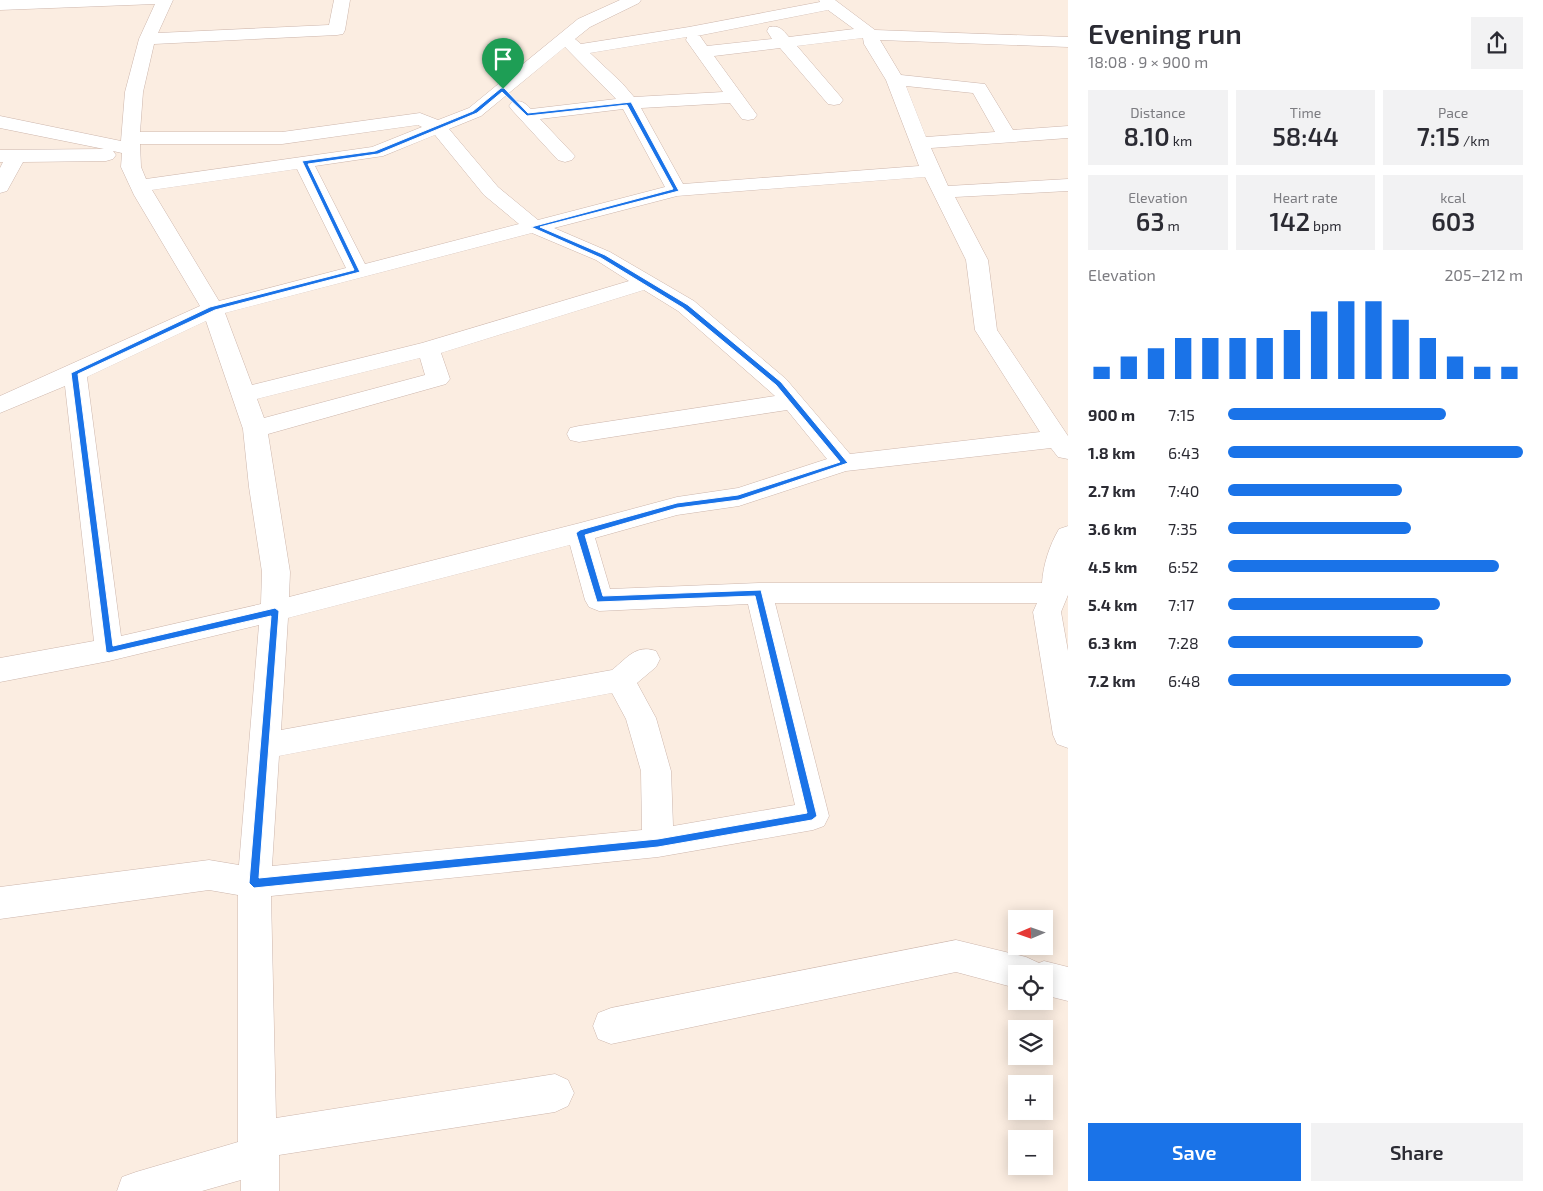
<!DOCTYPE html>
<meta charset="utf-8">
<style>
body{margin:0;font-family:"Exo 2",sans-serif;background:#f2f2f3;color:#2b2b33;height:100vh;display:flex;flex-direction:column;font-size:19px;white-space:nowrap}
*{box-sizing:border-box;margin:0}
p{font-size:16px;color:#7c7c81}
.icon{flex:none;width:28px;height:28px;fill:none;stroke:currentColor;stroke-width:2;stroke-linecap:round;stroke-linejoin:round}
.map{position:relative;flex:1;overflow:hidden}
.details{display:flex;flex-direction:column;background:#fff;width:475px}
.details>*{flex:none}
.needle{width:32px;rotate:268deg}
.tools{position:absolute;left:1008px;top:910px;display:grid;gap:10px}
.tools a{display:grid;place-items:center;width:45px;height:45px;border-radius:0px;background:#fff;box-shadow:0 2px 12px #0003;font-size:25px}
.pin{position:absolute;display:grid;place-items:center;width:42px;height:42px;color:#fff;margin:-51px -21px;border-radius:50% 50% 50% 0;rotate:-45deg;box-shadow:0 0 5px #0007}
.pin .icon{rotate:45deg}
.round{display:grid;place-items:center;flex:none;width:52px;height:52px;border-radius:0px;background:#f2f2f3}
.head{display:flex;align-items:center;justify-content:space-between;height:85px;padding:0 20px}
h1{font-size:28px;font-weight:600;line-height:38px}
.stats{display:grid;grid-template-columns:repeat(3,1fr);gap:8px;height:85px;padding:5px 20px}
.stats div{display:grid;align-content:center;border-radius:0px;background:#f2f2f3;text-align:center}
.stats b{font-size:25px;font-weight:600}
.stats small{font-size:14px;font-weight:400}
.stats p{font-size:14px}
.chart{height:140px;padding:10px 20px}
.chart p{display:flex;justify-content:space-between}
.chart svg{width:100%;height:90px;margin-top:5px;stroke:#1a73e8;stroke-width:6}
.primary-button{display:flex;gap:10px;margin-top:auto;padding:10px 20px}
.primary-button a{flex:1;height:58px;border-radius:0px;background:#1a73e8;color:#fff;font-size:20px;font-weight:600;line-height:58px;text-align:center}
.primary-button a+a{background:#f2f2f3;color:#2b2b33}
ul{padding:0 20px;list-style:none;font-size:16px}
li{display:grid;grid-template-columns:80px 60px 1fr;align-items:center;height:38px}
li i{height:12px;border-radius:6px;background:#1a73e8}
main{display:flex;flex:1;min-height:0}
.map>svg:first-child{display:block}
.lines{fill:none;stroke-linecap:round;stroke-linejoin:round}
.street-casing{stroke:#cdb6ac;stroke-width:1}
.street{fill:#fff;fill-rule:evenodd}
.route{fill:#1a73e8;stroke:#fff;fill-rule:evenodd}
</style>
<main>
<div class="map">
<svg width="1068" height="1191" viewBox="0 0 1068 1191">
<rect width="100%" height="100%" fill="#fbede1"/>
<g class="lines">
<defs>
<path id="street" d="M0,0H173L158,33L329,25L334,0H350L345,30L343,34L337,35L154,44L143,92L140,132H282L420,113L438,120L469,108L578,19L620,0H641L639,3L590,27L575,39L581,44L689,27L820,2L819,0H835L875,30L1068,37V47L880,40L901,75L985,84L1013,130L1068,126V138L931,148L948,186L1068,179V191L955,197L988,260L997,330L1068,436V459L1058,457L1051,448L846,471L739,506L677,515L595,538L610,589L759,583H1042C1043,565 1050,544 1059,529L1068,526V595L1061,612L1068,651V748L1057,744L1053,735L1033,612L1037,603H775L829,816L824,826L813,830L658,857L271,896L276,1118L555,1074L568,1080L574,1093L568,1106L555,1112L279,1155V1191H241V1180L202,1191H117L122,1177L136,1172L238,1142V895L209,890L0,919V887L209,860L239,865L259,625L109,661L0,682V658L94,641L65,386L0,413V396L200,306L134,195L121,167L122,153L113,151L116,155L113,159L106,161L23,162L7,191L0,193V168L3,162H0V150L104,149L0,128V116L121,141L125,92L139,39L155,4L0,10ZM828,10L854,29L789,37C782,29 779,25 769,27L767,31L772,39L707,46L700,36H697ZM687,37L686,40L723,92L634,97L622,83L590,53ZM863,38L864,44L886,80L919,166L683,184L641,108L730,103L742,119L748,120L754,119L757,115L714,56L780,48L828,104L834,105L840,104L843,100L840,96L797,46ZM565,47L616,99L531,109C524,102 521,100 512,102L509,106L512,110L558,160L565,162L572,160L575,156L540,119L623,109L665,187L538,220L498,187L449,129L481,116ZM906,86L973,93L995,132L926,137ZM418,125L422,127L372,147L146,179L141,167L140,144H282ZM435,135L484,195L519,224L365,264L315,166L383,156ZM297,169L346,268L219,301L152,190ZM925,177L966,260L975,330L1040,432L850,454L786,379L694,301L610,252L554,228L677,196ZM532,233L596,260L629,281L422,343L252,385L225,313ZM644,290L678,311L775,396L579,426L570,428L567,434L570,440L579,442L787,410L827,459L738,488L677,497L580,523L289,597L290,572L268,434L446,384L450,379L441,353ZM206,321L243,429L249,487L262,572L261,604L121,636L87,377ZM420,358L425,375L264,418L257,399ZM570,545L585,600L589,607L599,611L748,604L795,805L673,826L671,771L656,718L637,683L656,667L660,659L656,651C636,644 627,658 612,670L281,730L288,618ZM612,693L626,719L641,771L642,830L272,866L279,756Z
M956,940L1026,957L1039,963L1044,961L1068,967V1001L1044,995V974H1016V988L956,972L611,1044L598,1039L593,1026L598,1013L611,1008Z"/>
</defs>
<use href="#street" class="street-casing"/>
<use href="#street" class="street"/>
</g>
<path class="route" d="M501,88H504L528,113L631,102L679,191L540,227L605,255L688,305L781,382L848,463L739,500L677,508L585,535L603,596L761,590L817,816L812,820L658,847L254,888L249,883L271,616L109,653L106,652L71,373L210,307L354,270L302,161L375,151L473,111ZM502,92L527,116L627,105L673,189L531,227L601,258L683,308L776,385L840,462L738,495L677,503L580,530L576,533L597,602L755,596L807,813L658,839L259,878L279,611L275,608L113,646L78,374L215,310L360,272L308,164L378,154L477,113Z"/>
</svg>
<div class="tools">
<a><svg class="needle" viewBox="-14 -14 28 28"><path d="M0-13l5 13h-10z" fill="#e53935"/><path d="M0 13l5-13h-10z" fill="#7c7c81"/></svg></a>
<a><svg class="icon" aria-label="locate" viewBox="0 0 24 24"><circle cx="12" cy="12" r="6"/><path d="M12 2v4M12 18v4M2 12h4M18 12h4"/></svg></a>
<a><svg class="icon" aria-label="layers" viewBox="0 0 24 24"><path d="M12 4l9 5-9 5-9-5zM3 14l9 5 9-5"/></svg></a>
<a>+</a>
<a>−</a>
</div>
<div class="pin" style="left:503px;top:89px;background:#1e9e55"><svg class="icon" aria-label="arrive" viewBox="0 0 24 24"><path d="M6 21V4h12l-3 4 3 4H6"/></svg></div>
</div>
<section class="details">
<div class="head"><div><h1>Evening run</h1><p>18:08 · 9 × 900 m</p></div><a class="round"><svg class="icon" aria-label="share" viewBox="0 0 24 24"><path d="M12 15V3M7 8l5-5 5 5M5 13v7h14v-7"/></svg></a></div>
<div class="stats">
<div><p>Distance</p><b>8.10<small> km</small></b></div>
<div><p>Time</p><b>58:44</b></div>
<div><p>Pace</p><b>7:15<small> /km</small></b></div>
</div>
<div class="stats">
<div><p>Elevation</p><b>63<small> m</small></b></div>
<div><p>Heart rate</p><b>142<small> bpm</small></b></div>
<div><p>kcal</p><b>603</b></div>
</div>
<div class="chart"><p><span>Elevation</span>205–212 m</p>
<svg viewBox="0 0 160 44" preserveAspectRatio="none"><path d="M5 44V38M15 44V33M25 44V29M35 44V24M45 44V24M55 44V24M65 44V24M75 44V20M85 44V11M95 44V6M105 44V6M115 44V15M125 44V24M135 44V33M145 44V38M155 44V38"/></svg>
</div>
<ul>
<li><b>900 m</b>7:15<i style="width:74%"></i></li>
<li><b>1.8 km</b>6:43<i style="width:100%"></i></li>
<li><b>2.7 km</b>7:40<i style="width:59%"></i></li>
<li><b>3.6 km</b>7:35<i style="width:62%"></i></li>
<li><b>4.5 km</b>6:52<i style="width:92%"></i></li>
<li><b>5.4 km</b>7:17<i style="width:72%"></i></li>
<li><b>6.3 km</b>7:28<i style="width:66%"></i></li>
<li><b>7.2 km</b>6:48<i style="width:96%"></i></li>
</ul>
<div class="primary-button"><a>Save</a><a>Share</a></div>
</section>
</main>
